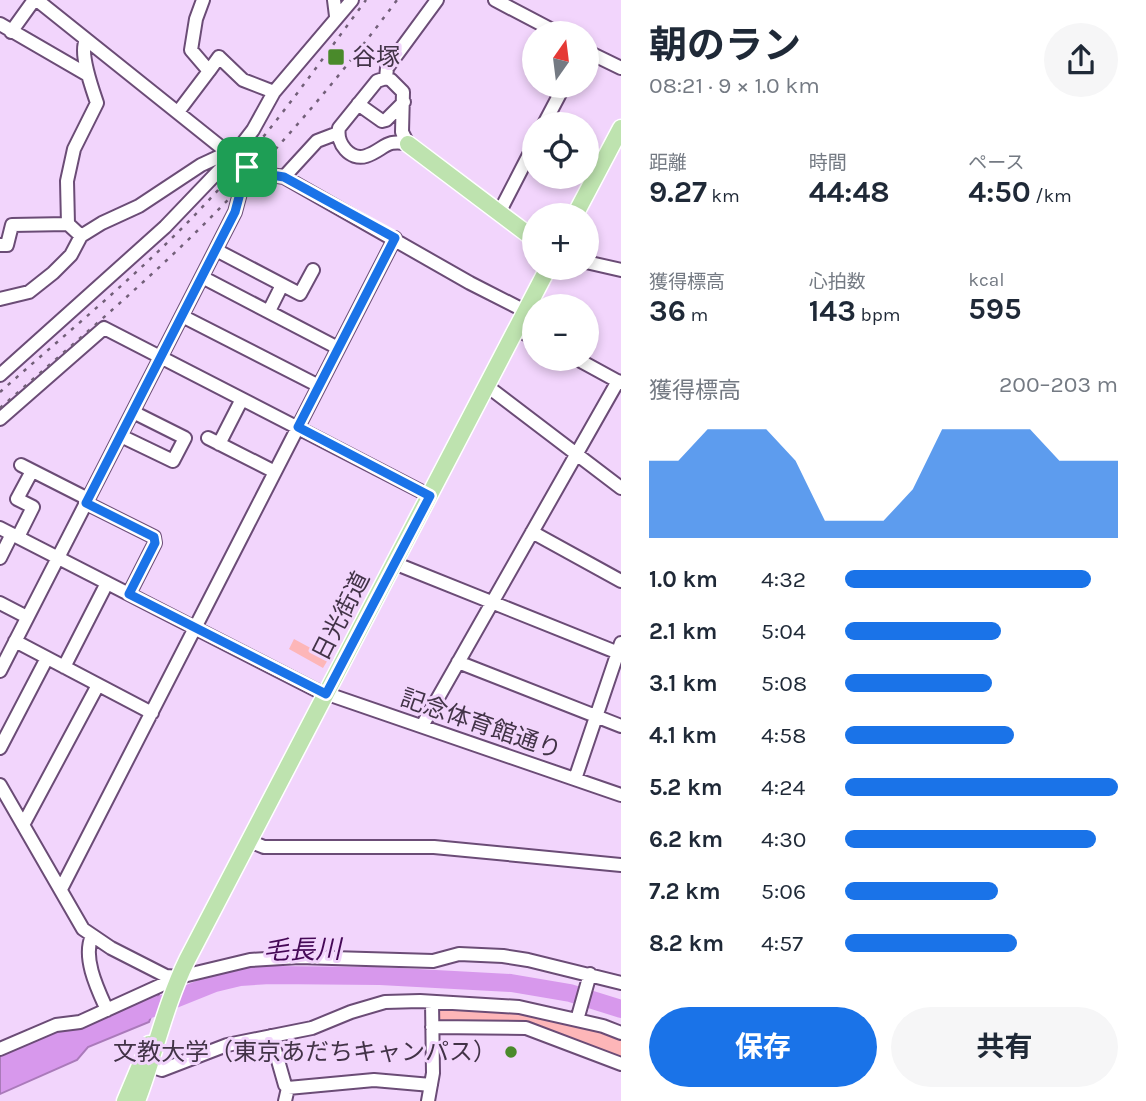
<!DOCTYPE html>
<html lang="ja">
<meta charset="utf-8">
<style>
body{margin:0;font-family:Karla,"Noto Sans JP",sans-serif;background:#f6f6f7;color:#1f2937;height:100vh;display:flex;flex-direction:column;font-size:26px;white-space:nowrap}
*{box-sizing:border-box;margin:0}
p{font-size:23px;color:#747a83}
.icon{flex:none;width:38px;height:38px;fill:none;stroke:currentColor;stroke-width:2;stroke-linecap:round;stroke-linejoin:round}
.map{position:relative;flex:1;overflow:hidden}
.side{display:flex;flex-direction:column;background:#fff;width:525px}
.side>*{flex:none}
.needle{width:46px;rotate:14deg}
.tools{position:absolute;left:522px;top:21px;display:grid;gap:14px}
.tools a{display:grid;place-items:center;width:77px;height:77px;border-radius:50%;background:#fff;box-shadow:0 4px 10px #0003;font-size:35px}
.pin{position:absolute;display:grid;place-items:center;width:60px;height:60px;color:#fff;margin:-30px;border-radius:14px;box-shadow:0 4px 10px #0006}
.round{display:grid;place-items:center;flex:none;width:74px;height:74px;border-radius:37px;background:#f6f6f7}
.headline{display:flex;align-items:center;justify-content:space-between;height:119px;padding:0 28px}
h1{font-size:38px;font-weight:700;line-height:52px}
.figures{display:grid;grid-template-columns:repeat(3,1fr);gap:10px;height:119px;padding:7px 28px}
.figures div{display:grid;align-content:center}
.figures b{font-size:30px;font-weight:700}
.figures small{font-size:19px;font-weight:400}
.figures p{font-size:19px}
.chart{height:196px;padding:14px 28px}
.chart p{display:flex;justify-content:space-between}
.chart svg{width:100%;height:126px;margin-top:7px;fill:#1a73e8;opacity:.7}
.button{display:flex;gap:14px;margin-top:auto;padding:14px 28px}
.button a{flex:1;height:80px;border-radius:42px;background:#1a73e8;color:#fff;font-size:28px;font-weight:700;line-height:80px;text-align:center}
.button a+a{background:#f6f6f7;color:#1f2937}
ul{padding:0 28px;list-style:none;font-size:23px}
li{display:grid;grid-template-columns:112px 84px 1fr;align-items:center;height:52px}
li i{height:18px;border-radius:9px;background:#1a73e8}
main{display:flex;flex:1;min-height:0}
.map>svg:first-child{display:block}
.green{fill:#fdb6b8}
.water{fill:#d798ec;stroke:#aa7aba;stroke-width:2}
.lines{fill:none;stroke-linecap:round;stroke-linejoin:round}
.river{stroke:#d798ec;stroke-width:18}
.minor-casing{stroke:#6b4c76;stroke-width:16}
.major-casing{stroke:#fff;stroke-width:19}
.minor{stroke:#fff;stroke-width:12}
.major{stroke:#bee3af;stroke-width:16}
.rail{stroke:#725f78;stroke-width:2.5;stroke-dasharray:3.5 7;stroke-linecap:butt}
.route-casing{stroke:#fff;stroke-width:14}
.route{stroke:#1a73e8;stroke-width:9}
.poi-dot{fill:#4a8a2b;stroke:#f2d5fc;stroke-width:2.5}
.labels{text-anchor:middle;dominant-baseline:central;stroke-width:6;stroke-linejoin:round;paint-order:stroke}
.poi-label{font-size:24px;fill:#423347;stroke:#f2d5fc;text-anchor:start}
.street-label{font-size:24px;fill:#423347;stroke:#f2d5fc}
.water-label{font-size:26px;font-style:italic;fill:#450856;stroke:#f2d5fc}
</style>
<main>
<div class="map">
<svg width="621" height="1101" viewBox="0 0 621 1101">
<rect width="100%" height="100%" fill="#f2d5fc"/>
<path class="green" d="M294,639L329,658L323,668L289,649Z
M442,1006L520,1012L607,1033L621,1039V1062L527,1025L442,1024L438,1020L439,1008Z"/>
<path class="water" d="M161,989L149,1022L88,1047L77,1060L0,1094V1054Z"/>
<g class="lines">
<path class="river" d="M135,1015L215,983L240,977L270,975L380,976L511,983L570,993L621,1009"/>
<defs>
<path id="minor" d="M37,0L252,172L284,177L470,283L525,311
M334,0L336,16
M495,0L558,33
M0,24L88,75
M11,32L34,0
M586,51L621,68
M209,71L219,57L243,80L274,92
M386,78L391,80L403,92L402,132L408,144C386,138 384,150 366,156C350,161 336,143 339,128L377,81Z
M386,78L387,68L437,0
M358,104L382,121L386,120L404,102
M178,112L209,71L191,50L196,19L203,0
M544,124L564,86
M284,177L317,141L338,133
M499,213L534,145
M81,236L68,224L67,181L74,149L97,103C92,88 79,53 86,40
M0,245H7L12,225L68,224
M216,250L300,294L313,270
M586,262L621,270
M202,277L338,348
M0,299L29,292L53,273L71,255L81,236L102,223L139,206L201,165L229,152
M269,311L282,285
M182,316L319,386
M516,329L534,338
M577,359L621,383
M0,375L165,227L233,156L253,130L274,92L352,0
M487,386L621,488
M0,419L104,328L430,496
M121,436L173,461L185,438L133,412
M208,438L275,472
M219,444L242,399
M21,465L88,499
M86,503L154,537L155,543L129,594
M0,528L316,690L621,795
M532,532L621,581
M18,537L33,507L17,499L32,471
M0,558L12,534
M394,563L621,654
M0,603L27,617
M15,641L152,713
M458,662L621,726
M64,667L107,583
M0,671L235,212L247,167
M422,726L618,381
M0,748L47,658
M575,779L621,643
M0,785L83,929L111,948L166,976L179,977
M23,825L98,685
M249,841L264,847H434L621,865
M61,889L395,238
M92,936C82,958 98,990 107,1010
M577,1020L590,974
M432,1027L526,1028L621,1064
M271,1036L285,1085L288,1088L285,1101
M0,1049L56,1025L80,1022L179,977L250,960L299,957L433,961L459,954L503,956L528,960L621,983
M150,1066L162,1070L227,1045L312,1028L351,1012L385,1002L420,1001L519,1007L603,1026L621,1033
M288,1088L374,1080L431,1085
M428,1101L433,1073L432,1002"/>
<path id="major" d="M408,144L534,239
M575,215L621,128
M125,1101L149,1044
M137,1101C155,1054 165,1005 187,960L548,268"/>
</defs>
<use href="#minor" class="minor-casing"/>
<use href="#major" class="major-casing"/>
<use href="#minor" class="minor"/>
<use href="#major" class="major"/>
<path class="rail" d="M0,392C70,330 144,270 208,201C266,139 315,69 366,0
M0,408C75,342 152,278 221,207C285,142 343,73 397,0"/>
</g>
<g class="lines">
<defs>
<path id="route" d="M247,167L252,172L284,177L395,238L298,427L430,496L326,694L129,594L155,543L154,537L86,503L235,212Z"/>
</defs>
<use href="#route" class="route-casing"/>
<use href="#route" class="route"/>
</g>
<g class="poi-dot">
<rect x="327" y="48" width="18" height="18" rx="3.5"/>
<circle cx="511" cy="1052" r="7"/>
</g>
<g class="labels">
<g class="poi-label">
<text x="352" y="57">谷塚</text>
<text x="497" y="1052" text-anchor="end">文教大学（東京あだちキャンパス）</text>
</g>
<g class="street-label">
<text transform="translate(341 616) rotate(-63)">日光街道</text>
<text transform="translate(481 724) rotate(19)">記念体育館通り</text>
</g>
<g class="water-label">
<text transform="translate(302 950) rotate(-1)">毛長川</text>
</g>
</g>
</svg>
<div class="tools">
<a><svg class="needle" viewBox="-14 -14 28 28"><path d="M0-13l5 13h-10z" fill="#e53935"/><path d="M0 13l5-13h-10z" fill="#747a83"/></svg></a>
<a><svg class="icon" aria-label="locate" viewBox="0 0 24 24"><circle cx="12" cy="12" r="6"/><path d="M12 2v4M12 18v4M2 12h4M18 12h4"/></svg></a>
<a>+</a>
<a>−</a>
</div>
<div class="pin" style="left:247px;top:167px;background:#1e9e55"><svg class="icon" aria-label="arrive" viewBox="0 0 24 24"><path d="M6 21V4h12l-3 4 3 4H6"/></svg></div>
</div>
<section class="side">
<div class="headline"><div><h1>朝のラン</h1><p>08:21 · 9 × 1.0 km</p></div><a class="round"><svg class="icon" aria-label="share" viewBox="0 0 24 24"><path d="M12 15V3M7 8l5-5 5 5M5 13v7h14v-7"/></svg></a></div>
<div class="figures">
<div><p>距離</p><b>9.27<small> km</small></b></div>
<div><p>時間</p><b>44:48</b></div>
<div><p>ペース</p><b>4:50<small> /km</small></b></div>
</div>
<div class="figures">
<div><p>獲得標高</p><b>36<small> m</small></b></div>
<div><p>心拍数</p><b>143<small> bpm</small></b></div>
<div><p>kcal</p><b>595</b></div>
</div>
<div class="chart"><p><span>獲得標高</span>200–203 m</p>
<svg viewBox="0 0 160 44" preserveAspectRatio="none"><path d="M0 44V17L10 17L20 6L30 6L40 6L50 17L60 38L70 38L80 38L90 27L100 6L110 6L120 6L130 6L140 17L150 17L160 17V44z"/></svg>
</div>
<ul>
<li><b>1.0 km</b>4:32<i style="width:90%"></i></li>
<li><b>2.1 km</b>5:04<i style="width:57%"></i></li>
<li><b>3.1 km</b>5:08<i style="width:54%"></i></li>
<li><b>4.1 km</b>4:58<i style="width:62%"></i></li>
<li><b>5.2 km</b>4:24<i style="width:100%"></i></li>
<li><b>6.2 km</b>4:30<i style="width:92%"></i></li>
<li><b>7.2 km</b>5:06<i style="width:56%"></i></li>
<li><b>8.2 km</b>4:57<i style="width:63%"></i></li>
</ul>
<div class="button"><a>保存</a><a>共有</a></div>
</section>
</main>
